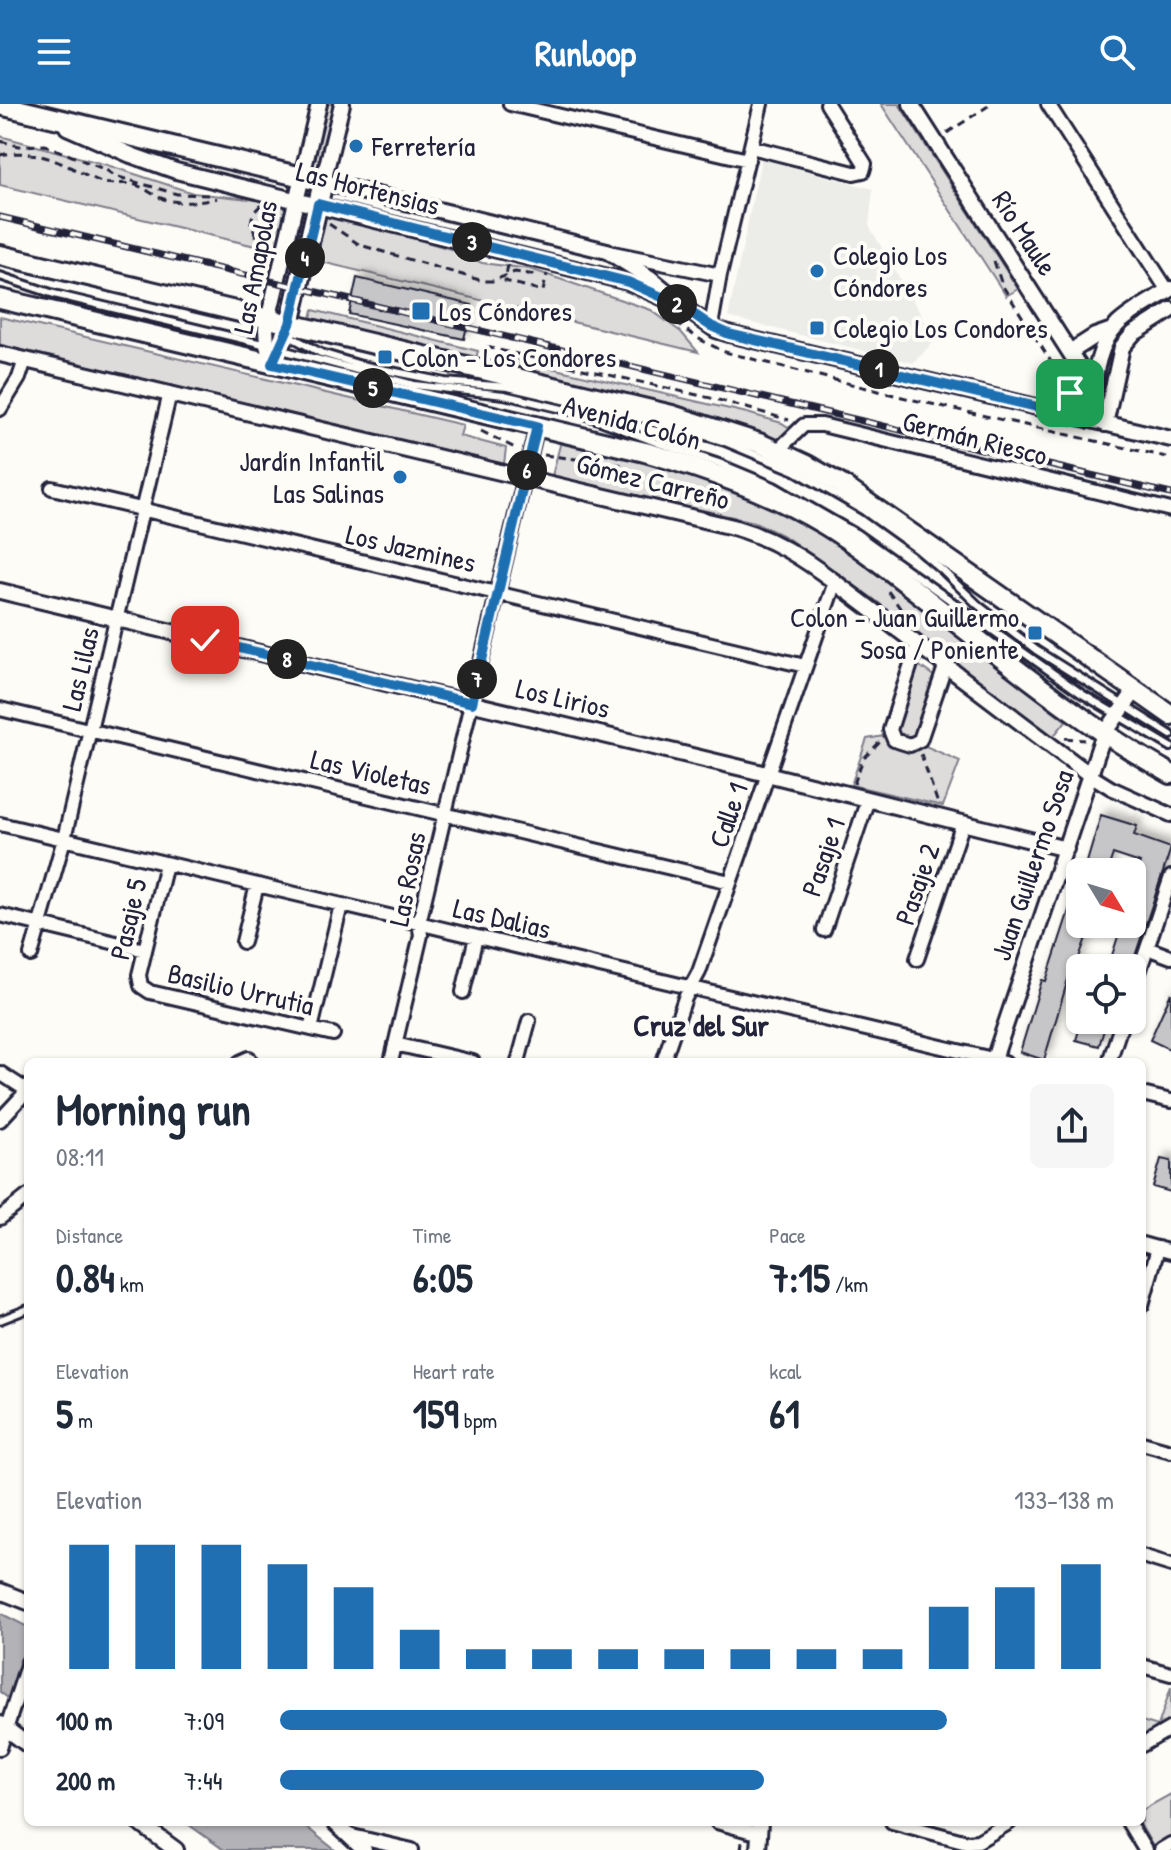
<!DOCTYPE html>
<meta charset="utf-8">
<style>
body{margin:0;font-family:"Patrick Hand",sans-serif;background:#f6f6f7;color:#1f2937;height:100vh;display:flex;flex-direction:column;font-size:30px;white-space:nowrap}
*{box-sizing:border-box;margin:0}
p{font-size:26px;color:#747a83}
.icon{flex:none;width:44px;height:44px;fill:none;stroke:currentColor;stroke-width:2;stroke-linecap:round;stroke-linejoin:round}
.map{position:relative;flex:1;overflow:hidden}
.side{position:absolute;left:24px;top:954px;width:1122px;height:768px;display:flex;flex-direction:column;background:#fff;border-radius:12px;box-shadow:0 2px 6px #0004}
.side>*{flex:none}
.needle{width:52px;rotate:128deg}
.controls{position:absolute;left:1066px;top:754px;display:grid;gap:16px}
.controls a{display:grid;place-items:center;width:80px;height:80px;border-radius:12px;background:#fff;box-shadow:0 2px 6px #0004;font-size:40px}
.pin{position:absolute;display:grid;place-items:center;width:68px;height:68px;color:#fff;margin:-34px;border-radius:16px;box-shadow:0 4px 12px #0006}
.km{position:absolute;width:40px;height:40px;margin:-20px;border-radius:50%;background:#222;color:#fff;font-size:22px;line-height:40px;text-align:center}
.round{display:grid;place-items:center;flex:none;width:84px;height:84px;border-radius:12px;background:#f6f6f7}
.summary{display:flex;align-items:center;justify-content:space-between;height:136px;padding:0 32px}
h1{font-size:44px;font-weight:700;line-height:60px}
.metrics{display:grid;grid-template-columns:repeat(3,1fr);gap:12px;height:136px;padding:8px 32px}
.metrics div{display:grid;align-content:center}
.metrics b{font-size:40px;font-weight:700}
.metrics small{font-size:22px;font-weight:400}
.metrics p{font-size:22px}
.chart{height:224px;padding:16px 32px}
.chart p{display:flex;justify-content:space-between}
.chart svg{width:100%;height:144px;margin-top:8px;stroke:#1f6fb2;stroke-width:6}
ul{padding:0 32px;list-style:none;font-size:26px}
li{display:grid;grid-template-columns:128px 96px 1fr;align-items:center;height:60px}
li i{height:20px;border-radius:10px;background:#1f6fb2}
header{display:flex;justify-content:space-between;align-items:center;height:104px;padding:0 32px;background:#1f6fb2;color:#fff;font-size:36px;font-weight:700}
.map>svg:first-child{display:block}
.built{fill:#ecece9}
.green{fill:#dddcdb;stroke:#807f8b;stroke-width:2}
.water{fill:#b2b2b7;stroke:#787885;stroke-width:2}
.building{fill:#c6c6c8;stroke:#22223b;stroke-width:2;filter:url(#shadow)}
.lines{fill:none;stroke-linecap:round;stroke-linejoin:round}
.service-casing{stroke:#22223b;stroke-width:12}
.minor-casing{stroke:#22223b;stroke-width:18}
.tertiary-casing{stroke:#22223b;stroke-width:20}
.primary-casing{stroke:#22223b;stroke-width:24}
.path{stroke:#22223b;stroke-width:3;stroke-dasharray:8 6;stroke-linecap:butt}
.service{stroke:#fdfcf7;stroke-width:6}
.minor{stroke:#fdfcf7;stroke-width:12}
.tertiary{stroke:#fdfcf7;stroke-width:14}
.primary{stroke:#fdfcf7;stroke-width:18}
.rail-casing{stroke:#22223b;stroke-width:7}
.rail{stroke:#fdfcf7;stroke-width:4;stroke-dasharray:12;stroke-linecap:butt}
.route-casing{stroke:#fff;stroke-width:16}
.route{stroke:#1f6fb2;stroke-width:10}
.poi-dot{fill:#1f6fb2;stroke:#fdfcf7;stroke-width:3}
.labels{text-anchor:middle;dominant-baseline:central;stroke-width:8;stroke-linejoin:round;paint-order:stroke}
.poi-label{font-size:28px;fill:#22223b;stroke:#fdfcf7;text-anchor:start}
.street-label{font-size:28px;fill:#22223b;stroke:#fdfcf7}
.neighbourhood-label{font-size:30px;font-weight:bold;fill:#22223b;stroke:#fdfcf7}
</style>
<header><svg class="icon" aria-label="menu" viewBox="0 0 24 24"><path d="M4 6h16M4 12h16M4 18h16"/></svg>Runloop<svg class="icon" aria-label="search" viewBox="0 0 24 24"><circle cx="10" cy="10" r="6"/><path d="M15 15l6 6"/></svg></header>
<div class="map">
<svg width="1171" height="1746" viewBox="0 0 1171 1746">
<defs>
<filter id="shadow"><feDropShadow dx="6" dy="-6" stdDeviation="4" flood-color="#0004"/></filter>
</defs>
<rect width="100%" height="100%" fill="#fdfcf7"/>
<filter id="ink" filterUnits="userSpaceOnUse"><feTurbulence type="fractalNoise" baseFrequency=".0125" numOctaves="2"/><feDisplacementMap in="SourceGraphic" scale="16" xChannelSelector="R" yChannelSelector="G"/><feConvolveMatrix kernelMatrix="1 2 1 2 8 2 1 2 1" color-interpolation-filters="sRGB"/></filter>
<g filter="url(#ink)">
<path class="built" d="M761,55L873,85L869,122L936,236L913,259L728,213Z"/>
<path class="green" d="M327,0H333L319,56L314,54Z
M881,0H899L1018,185L1006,192Z
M0,32L107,61L193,89L295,100L454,146L482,159L530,165L651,206L681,228L698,248L0,81Z
M313,206L478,247L476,254L311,214Z
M0,213L463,321L460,332L506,344L504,360L0,241Z
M495,251L747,309L782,319L791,325L775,338L494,261Z
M561,337C659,363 748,380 833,436L1066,617L1052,634L871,493L786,433L755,418L552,372Z
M918,561L935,573L916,638L960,657L943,702L851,681L867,635L895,630Z
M1171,1583V1622L1142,1639V1617L1158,1622Z
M1171,1690V1746H1155L1139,1718H1142V1706Z"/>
<path class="water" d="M0,1509L28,1523V1609L0,1588Z
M185,1718H300L335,1746H224Z"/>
<path class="building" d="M357,174L472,201L464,235L349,210Z
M1101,711L1137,722L1134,731L1171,744L1131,864H1108L1122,820H1132V783L1140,759L1113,750L1107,768H1084Z
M1077,782H1080V820H1091L1072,873L1069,872L1044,956L1020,948L1042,876L1046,877Z
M1171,889V946L1150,936Z
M1082,916H1107L1099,942L1076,936Z
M1161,1055L1171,1057V1088L1153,1083Z"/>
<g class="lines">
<defs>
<path id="service" d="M0,172L54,190L267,241
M288,231L321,249L361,261L445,278L508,283L662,319L725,338L795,367L864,407L917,445L943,467L978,501L1036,546L1171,631
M282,246L414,281L504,291L579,309L661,340L719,359L774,382L856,429L1082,590L1171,643
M0,1216L28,1205"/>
<path id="minor" d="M510,0L748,56
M1048,0L1168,187
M751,43L854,69L863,67L865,60L827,0
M613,149L720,171
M711,222L720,171L761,0
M0,305L19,274L25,256
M777,347L804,321H822L1171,406
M52,384L805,562
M917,541L890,626L894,636L910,641L920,636L945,563
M0,605L730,778
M1090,671L1111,684L1171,711
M0,720L1005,958
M166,760L139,871L141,882L150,888L333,930
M0,811L145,846
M824,826L868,695
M243,838L257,781
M1147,844L1171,853
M31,851L64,735L170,289
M917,855L963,719
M463,888L476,833
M1132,889L1171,773
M311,925L341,801
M395,940L473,958
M240,958L249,954
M391,958L421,831L419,819L537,322
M518,958L529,917
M663,958L685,894L699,868L835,478
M1109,958L1123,916
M0,969L28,987
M1142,990L1171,997
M0,1016L27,987
M0,1114L28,1092
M1142,1140L1171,1148
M1142,1201L1158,1144
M1142,1339L1171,1347
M1142,1452L1171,1461
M1142,1562L1171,1570
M1142,1641L1171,1624
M0,1644L28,1558
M717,1718L760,1730
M892,1718L967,1738L978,1737L1010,1718
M1128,1718L1145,1746
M348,1731L412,1746
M1161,1746L1171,1740"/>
<path id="tertiary" d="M342,0L323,78L607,147L650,174L672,192
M911,0L1094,286
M67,23L131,51L176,67L628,178L680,201L716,226L729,230L1171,335
M1070,248L1095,232L1112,226
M0,250L733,423C772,434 803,454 835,478L1090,671
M272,260L267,241L266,225L319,0
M1089,316C1094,285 1094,243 1118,220C1133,206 1154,196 1171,185
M1105,320L1122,243L1133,230L1171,206
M0,487L767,670L1066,745
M993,958L1100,641L1105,629L1135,587
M0,1487L28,1498
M0,1620L28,1641
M138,1718L176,1746
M334,1718L364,1746
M758,1746L760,1718"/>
<path id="primary" d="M0,1L323,78L290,220L272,260
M0,151L672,311L759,339L807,361L842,381L1171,611
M0,195L645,348C708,366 768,387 825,421C866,446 904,478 943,508C1016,565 1089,624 1171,670"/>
</defs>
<use href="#service" class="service-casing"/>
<use href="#minor" class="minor-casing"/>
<use href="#tertiary" class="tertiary-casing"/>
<use href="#primary" class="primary-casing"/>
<path class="path" d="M947,29L991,0
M0,37L19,42L45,41L106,66L115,72L177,90L210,91
M0,51C41,43 67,63 101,78C111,82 122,78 132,80C143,82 151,90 161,94C176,100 201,99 217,94
M261,101L253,109L251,119L257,135L270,140
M267,116L270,104
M271,120L269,125L263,121L267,116L276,121
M329,120L360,141L483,177H492L515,168L536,171
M994,157L1002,181L1066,281L1070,296
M508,161L505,177L543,187L547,170
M664,211L701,236L725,248L914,296L1171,354
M486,243L715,295L789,316
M481,327L517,345
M544,351L624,361
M888,487L907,514
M1065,634L1085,636
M921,650L938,700
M854,680L863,655L881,637
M741,1746L742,1738"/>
<use href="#service" class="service"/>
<use href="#minor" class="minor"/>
<use href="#tertiary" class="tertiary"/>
<use href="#primary" class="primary"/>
<defs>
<path id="rail" d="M0,113L1171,390"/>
</defs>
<use href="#rail" class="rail-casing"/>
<use href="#rail" class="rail"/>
</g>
</g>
<g class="lines" filter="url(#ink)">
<defs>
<path id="route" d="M205,536L472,599L537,322L272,260L290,220L318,100L628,178L680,201L711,222L729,230L1067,310L1070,289"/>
</defs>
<use href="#route" class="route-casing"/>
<use href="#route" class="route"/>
</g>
<g class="poi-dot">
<circle cx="356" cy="42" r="8"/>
<circle cx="817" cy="167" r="8"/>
<rect x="411" y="197" width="20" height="20" rx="4"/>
<rect x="809" y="216" width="16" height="16" rx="4"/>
<rect x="377" y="245" width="16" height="16" rx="4"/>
<circle cx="400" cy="373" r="8"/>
<rect x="1027" y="521" width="16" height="16" rx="4"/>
</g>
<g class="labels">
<g class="poi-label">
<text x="372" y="42">Ferretería</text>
<text x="833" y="151">Colegio Los<tspan x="833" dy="32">Cóndores</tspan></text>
<text x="439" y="207">Los Cóndores</text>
<text x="833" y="224">Colegio Los Condores</text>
<text x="401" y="253">Colon - Los Condores</text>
<text x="384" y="357" text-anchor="end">Jardín Infantil<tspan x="384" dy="32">Las Salinas</tspan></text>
<text x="1019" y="513" text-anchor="end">Colon - Juan Guillermo<tspan x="1019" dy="32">Sosa / Poniente</tspan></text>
</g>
<g class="street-label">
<text transform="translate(368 84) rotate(14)">Las Hortensias</text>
<text transform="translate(1025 129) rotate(57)">Río Maule</text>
<text transform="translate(255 163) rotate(-79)">Las Amapolas</text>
<text transform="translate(632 318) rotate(15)">Avenida Colón</text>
<text transform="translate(975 334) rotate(14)">Germán Riesco</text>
<text transform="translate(653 377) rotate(14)">Gómez Carreño</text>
<text transform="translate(411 444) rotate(13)">Los Jazmines</text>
<text transform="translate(80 565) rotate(-77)">Las Lilas</text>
<text transform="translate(563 594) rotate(13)">Los Lirios</text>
<text transform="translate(371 668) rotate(13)">Las Violetas</text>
<text transform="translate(728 711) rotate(-71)">Calle 1</text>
<text transform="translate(823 753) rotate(-71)">Pasaje 1</text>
<text transform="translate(1032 761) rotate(-71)">Juan Guillermo Sosa</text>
<text transform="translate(407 775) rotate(-79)">Las Rosas</text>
<text transform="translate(917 780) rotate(-71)">Pasaje 2</text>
<text transform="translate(502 814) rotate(13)">Las Dalias</text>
<text transform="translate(128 815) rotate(-77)">Pasaje 5</text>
<text transform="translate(241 885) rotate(13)">Basilio Urrutia</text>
</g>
<g class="neighbourhood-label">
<text x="701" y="921">Cruz del Sur</text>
</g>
</g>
</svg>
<div class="controls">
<a><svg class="needle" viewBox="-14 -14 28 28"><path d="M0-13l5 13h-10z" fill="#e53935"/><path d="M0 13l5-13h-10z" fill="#747a83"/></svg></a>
<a><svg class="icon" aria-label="locate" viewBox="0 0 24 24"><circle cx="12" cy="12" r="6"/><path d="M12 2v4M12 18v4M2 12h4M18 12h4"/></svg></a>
</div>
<div class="pin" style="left:1070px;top:289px;background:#1e9e55"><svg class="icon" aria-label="arrive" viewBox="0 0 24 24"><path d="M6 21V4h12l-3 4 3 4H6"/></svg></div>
<div class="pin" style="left:205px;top:536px;background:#d93025"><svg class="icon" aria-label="check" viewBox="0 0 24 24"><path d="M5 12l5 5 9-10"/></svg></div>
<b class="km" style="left:879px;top:265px">1</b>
<b class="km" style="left:677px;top:200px">2</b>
<b class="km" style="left:472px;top:138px">3</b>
<b class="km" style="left:305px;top:154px">4</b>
<b class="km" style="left:373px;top:284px">5</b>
<b class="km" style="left:527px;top:366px">6</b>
<b class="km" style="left:477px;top:575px">7</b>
<b class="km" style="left:287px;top:555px">8</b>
<section class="side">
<div class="summary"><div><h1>Morning run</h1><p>08:11</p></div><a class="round"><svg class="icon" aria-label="share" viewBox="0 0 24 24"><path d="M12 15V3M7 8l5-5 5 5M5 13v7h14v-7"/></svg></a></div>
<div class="metrics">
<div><p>Distance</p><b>0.84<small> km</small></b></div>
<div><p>Time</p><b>6:05</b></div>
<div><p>Pace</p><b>7:15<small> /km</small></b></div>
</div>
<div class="metrics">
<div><p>Elevation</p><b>5<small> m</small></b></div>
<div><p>Heart rate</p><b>159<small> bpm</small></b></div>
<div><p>kcal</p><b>61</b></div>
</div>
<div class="chart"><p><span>Elevation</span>133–138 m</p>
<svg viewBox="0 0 160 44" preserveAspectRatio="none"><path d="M5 44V6M15 44V6M25 44V6M35 44V12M45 44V19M55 44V32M65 44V38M75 44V38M85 44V38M95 44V38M105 44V38M115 44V38M125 44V38M135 44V25M145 44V19M155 44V12"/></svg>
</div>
<ul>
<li><b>100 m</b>7:09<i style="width:80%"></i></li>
<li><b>200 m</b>7:44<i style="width:58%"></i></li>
</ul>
</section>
</div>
